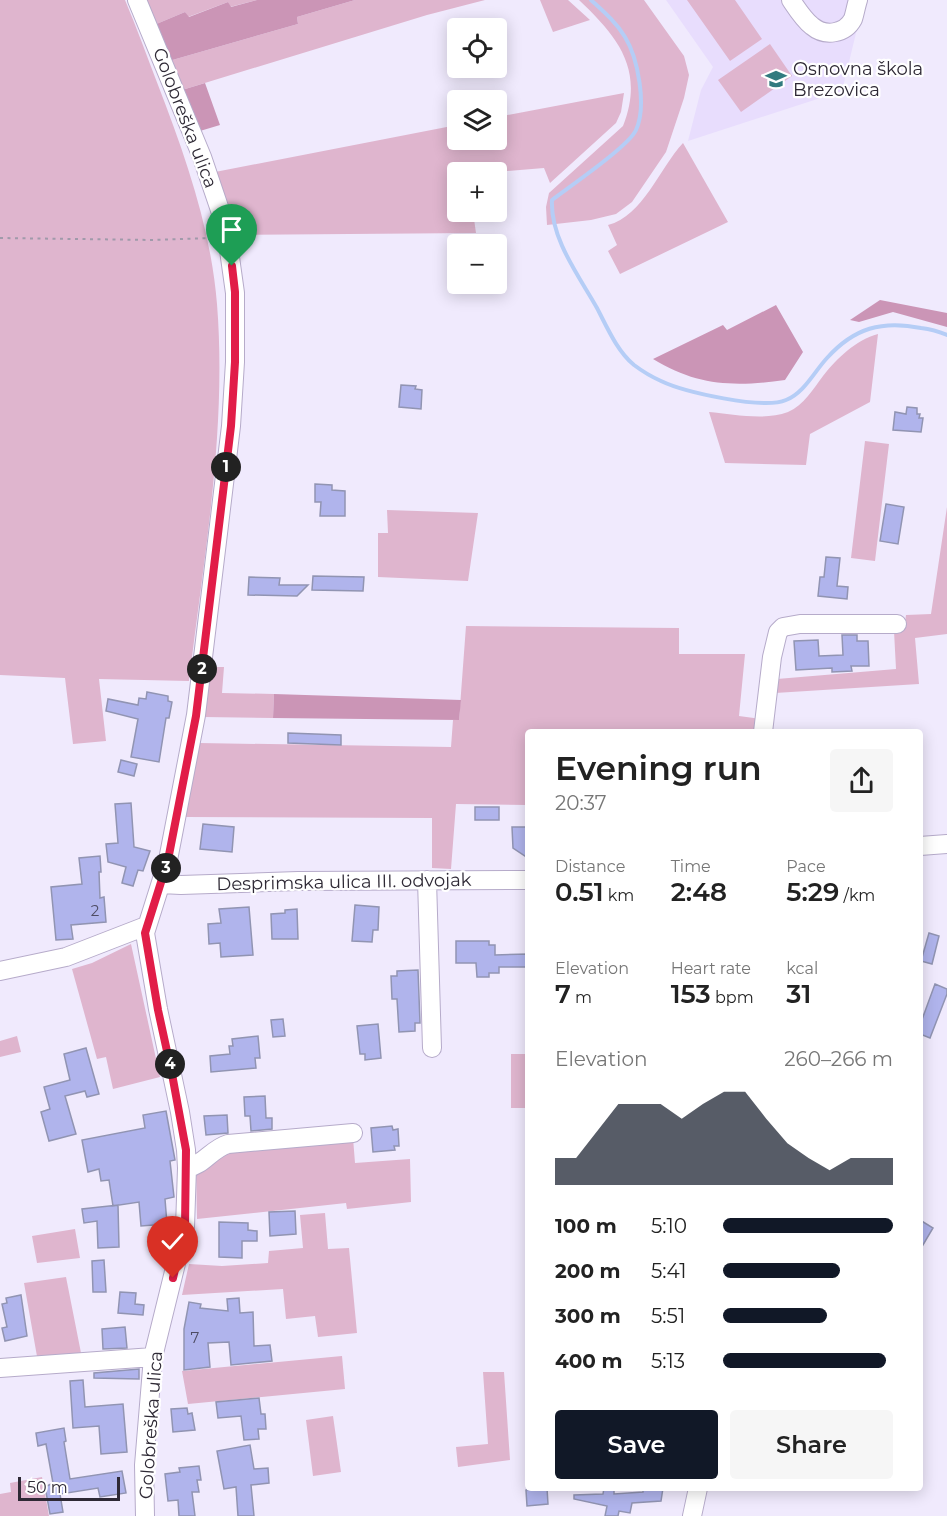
<!DOCTYPE html>
<meta charset="utf-8">
<style>
body{margin:0;font-family:Montserrat,sans-serif;background:#f6f6f6;color:#222;height:100vh;display:flex;flex-direction:column;font-size:22px;white-space:nowrap}
*{box-sizing:border-box;margin:0}
p{font-size:20px;color:#767676}
.icon{flex:none;width:33px;height:33px;fill:none;stroke:currentColor;stroke-width:2;stroke-linecap:round;stroke-linejoin:round}
.map{position:relative;flex:1;overflow:hidden}
.sheet{position:absolute;left:525px;top:729px;width:398px;height:762px;display:flex;flex-direction:column;background:#fff;border-radius:6px;box-shadow:0 3px 15px #0003}
.sheet>*{flex:none}
.controls{position:absolute;left:447px;top:18px;display:grid;gap:12px}
.controls a{display:grid;place-items:center;width:60px;height:60px;border-radius:6px;background:#fff;box-shadow:0 3px 15px #0003;font-size:30px}
.scale{position:absolute;left:18px;bottom:15px;width:102px;box-sizing:border-box;padding-left:6px;border:3px solid #2e2935;border-top:0;font-size:16px;line-height:21px;white-space:nowrap;color:#2e2935;-webkit-text-stroke:4px #fff;paint-order:stroke}
.pin{position:absolute;display:grid;place-items:center;width:51px;height:51px;color:#fff;margin:-62px -26px;border-radius:50% 50% 50% 0;rotate:-45deg;box-shadow:0 0 6px #0007}
.pin .icon{rotate:45deg}
.km{position:absolute;width:30px;height:30px;margin:-15px;border-radius:50%;background:#222;color:#fff;font-size:16px;line-height:30px;text-align:center}
.round{display:grid;place-items:center;flex:none;width:63px;height:63px;border-radius:6px;background:#f6f6f6}
.head{display:flex;align-items:center;justify-content:space-between;height:102px;padding:0 30px}
h1{font-size:33px;font-weight:600;line-height:45px}
.stats{display:grid;grid-template-columns:repeat(3,1fr);gap:9px;height:102px;padding:6px 30px}
.stats div{display:grid;align-content:center}
.stats b{font-size:26px;font-weight:600}
.stats small{font-size:16px;font-weight:400}
.stats p{font-size:16px}
.chart{height:168px;padding:12px 30px}
.chart p{display:flex;justify-content:space-between}
.chart svg{width:100%;height:108px;margin-top:6px;fill:#111827;opacity:.7}
.action{display:flex;gap:12px;margin-top:auto;padding:12px 30px}
.action a{flex:1;height:69px;border-radius:6px;background:#111827;color:#fff;font-size:24px;font-weight:600;line-height:69px;text-align:center}
.action a+a{background:#f6f6f6;color:#222}
ul{padding:0 30px;list-style:none;font-size:20px}
li{display:grid;grid-template-columns:96px 72px 1fr;align-items:center;height:45px}
li i{height:15px;border-radius:8px;background:#111827}
.map>svg:first-child{display:block}
.built{fill:#e8ddfd}
.green{fill:#dfb5ce}
.forest{fill:#cb95b6}
.lines{fill:none;stroke-linecap:round;stroke-linejoin:round}
.stream{stroke:#b5cdf6;stroke-width:4}
.building{fill:#b0b4ec;stroke:#9194b2;stroke-width:1.5}
.minor-casing{stroke:#b6abca;stroke-width:20}
.path{stroke:#a09aaa;stroke-width:2;stroke-dasharray:3 4.5;stroke-linecap:butt}
.minor{stroke:#fff;stroke-width:18}
.route-casing{stroke:#fff;stroke-width:12}
.route{stroke:#e11d48;stroke-width:8}
.labels{text-anchor:middle;dominant-baseline:central;stroke-width:4.5;stroke-linejoin:round;paint-order:stroke}
.number-label{font-size:15px;fill:#4e4c63}
.poi-label{font-size:18px;fill:#2e2935;stroke:#fff;text-anchor:start}
.street-label{font-size:18px;fill:#2e2935;stroke:#fff}
</style>
<div class="map">
<svg width="947" height="1516" viewBox="0 0 947 1516">
<rect width="100%" height="100%" fill="#f0eafd"/>
<path class="built" d="M666,0H864L842,91L688,141L701,90L713,67Z"/>
<path class="green" d="M0,0H125C137,28 147,57 158,85C185,155 211,229 217,304C227,430 204,556 189,681L99,679L106,741L73,744L65,678L0,675Z
M143,0H257L230,7L228,2L188,17L185,12L154,25Z
M355,0H485L427,15L182,90L169,61L298,24L297,17Z
M540,0H568L590,20L553,32Z
M579,0H644L684,56L689,75L684,98L666,152L632,202L616,214L591,220L547,225L546,207L549,193L623,126C645,70 618,37 579,0Z
M687,0H735L762,39L730,61Z
M770,44L792,76L741,112L718,80Z
M624,93L621,112L616,123L550,183L544,168L494,172H458V212H473L476,233L235,235L215,172L457,125L458,140H496L497,117Z
M683,143L728,222L620,274L608,251L617,245L608,225C643,216 659,169 683,143Z
M878,334L870,402L810,434L806,465L725,463L709,412C733,414 764,421 788,412C804,405 813,389 823,376C837,358 856,340 878,334Z
M865,441L889,444L875,561L851,558Z
M947,507V634L915,638L919,684L775,693L777,679L896,669L894,631L904,630L906,615L931,614Z
M387,510L478,513L468,581L378,577V533H388Z
M466,626L679,628V654H745L739,716L761,719L760,732H528V805L456,804L451,869L432,868V818L185,817L199,743L451,747L453,720H459Z
M210,667H224L222,693L274,694L273,718L204,717Z
M131,944L160,1077L113,1089L106,1057L97,1059L72,969L92,963Z
M17,1036L21,1052L0,1057V1041Z
M511,1054H528V1108H511Z
M353,1138L355,1163L410,1159L411,1202L347,1209L346,1203L197,1219L196,1169L218,1151Z
M325,1213L328,1249L349,1248L357,1333L318,1337L315,1316L286,1319L283,1289L182,1295L189,1264L222,1266L268,1263L269,1251L303,1248L300,1215Z
M75,1229L80,1258L37,1263L32,1236Z
M66,1277L82,1358L38,1362L24,1283Z
M342,1356L345,1389L188,1404L182,1371Z
M483,1372H504L510,1460L458,1467L456,1447L488,1444Z
M333,1416L341,1472L313,1476L306,1420Z
M42,1477L49,1516H0V1494L11,1492L10,1483Z"/>
<path class="forest" d="M257,0H355L297,17L298,24L169,61L154,25L185,12L189,17L228,2L231,7Z
M205,83L220,125L200,131L182,90Z
M880,300L947,313V327L893,312L859,322L850,320Z
M776,305L803,352L785,380C734,387 697,386 653,359L723,325L727,330Z
M274,694L461,700L459,720L273,718Z"/>
<g class="lines">
<path class="stream" d="M591,0C603,11 616,22 625,37C638,58 647,106 636,130C629,146 569,187 552,200C550,238 579,276 597,308C607,327 617,351 634,365C642,371 652,377 661,381C684,392 763,410 786,400C804,393 814,372 827,358C854,328 882,320 921,328C930,329 938,331 947,335"/>
</g>
<path class="building" d="M401,385L416,386L415,389L422,390L421,409L399,407Z
M907,407L917,408V414H920L919,418H923L921,432L893,430L895,412L906,414Z
M315,484L332,485V490L345,491V516H320L321,502H315Z
M886,504L904,507L898,544L880,541Z
M826,557L840,558L837,586L848,587L847,599L818,596L820,577H824Z
M313,576L364,577L363,591L312,590Z
M249,577L280,578L279,585H308L297,596L248,595Z
M842,635H857V641H868L869,666H851L852,671L832,672V668L796,670L794,641L818,640L819,656L843,655Z
M147,692L168,696V701L172,702L169,718H166L159,762L131,757L138,719L106,711L108,699L138,705L139,698L146,699Z
M288,733L341,735V745L288,743Z
M121,760L137,764L134,776L118,772Z
M131,803L134,847L150,851L143,871L138,870L133,886L122,883L126,867L108,862L106,844L118,843L115,804Z
M475,807H499V820H475Z
M203,824L234,827L232,852L200,849Z
M512,827H528V858L513,848Z
M100,856L101,872H99L100,898L104,897L106,922L71,925L73,939L56,940L51,887L82,884L79,858Z
M355,905L379,907L378,930H373L372,942L352,941Z
M249,907L253,955L221,957L220,943L209,944L208,924L221,923L219,909Z
M297,909L298,939H272L271,914L285,913V910Z
M929,933L939,936L932,964L921,961Z
M456,941H489V945H495V955L528,954V967H499V973H489V977H477L476,963H456Z
M418,970L420,1023H415V1031L399,1032L397,999H392L391,976H397V971Z
M935,984L947,989V994L930,1038L920,1034V1025Z
M283,1019L285,1036L273,1037L271,1020Z
M378,1024L381,1058L365,1060V1054H360L357,1026Z
M258,1036L260,1058H255L256,1068L211,1072L210,1056L230,1054L229,1046H233L232,1039Z
M86,1048L99,1094L87,1097L85,1091L65,1096L76,1134L49,1141L41,1112L50,1109L44,1087L70,1080L64,1054Z
M265,1096L266,1118H272V1129L251,1131L250,1116H245L244,1097Z
M166,1111L175,1160L170,1161L174,1197L165,1199L167,1224L141,1226L139,1202L113,1206L109,1180L101,1181L99,1169L88,1172L82,1140L145,1128L143,1115Z
M227,1115L228,1133L206,1135L204,1116Z
M392,1126L393,1130L398,1129L399,1146H394L395,1150L373,1152L371,1128Z
M118,1205L119,1247L98,1248L97,1221L84,1223L82,1209Z
M295,1211L296,1234L270,1236L269,1212Z
M920,1220L933,1228L920,1250Z
M219,1222L248,1223V1230L257,1231V1241H242V1258L219,1257Z
M104,1260L106,1292H93L92,1261Z
M120,1292L136,1293L135,1304L144,1305L143,1315L118,1313Z
M21,1295L27,1336L5,1341L2,1328L7,1327L2,1304L7,1303L6,1298Z
M239,1298L240,1313L253,1312L254,1346L270,1345L272,1361L231,1365L229,1342L208,1343L210,1367L184,1370V1329L189,1302L201,1304L200,1308L228,1311L227,1299Z
M125,1327L127,1348L103,1349L102,1329Z
M139,1369V1379L94,1378V1373Z
M83,1380L85,1407L123,1404L127,1452L101,1454L99,1426L73,1428L70,1381Z
M259,1398L261,1414H265L266,1429H258L259,1439L244,1440L241,1416L218,1418L216,1402Z
M187,1408L188,1414L192,1413L195,1430L173,1432L171,1409Z
M64,1428L66,1441L64,1442L70,1479L122,1471L126,1493L100,1497L98,1488L60,1494L63,1512L50,1514L45,1487L53,1483L46,1444L38,1446L36,1433Z
M250,1445L254,1469L268,1468L269,1483L251,1485L254,1516H238L236,1487L224,1489L217,1451Z
M199,1466L201,1480H197L199,1492H192L195,1516H179L178,1500L168,1501L165,1474L180,1472L179,1468Z
M533,1488H547L548,1504L527,1506L526,1490Z
M604,1488L614,1490V1494L643,1492V1488H663L661,1501L632,1503L630,1513L619,1511L618,1516H605L607,1506L574,1499V1495L603,1494Z"/>
<g class="lines">
<defs>
<path id="minor" d="M137,0L202,157L221,213L227,236L235,293V362L231,426L196,715L168,860L145,933L158,1009L180,1112L186,1150L187,1168L185,1227L153,1357L144,1465L145,1516
M791,0C797,9 804,20 812,26C825,37 845,34 853,19C855,13 856,6 858,0
M763,732L772,657L778,632L783,627L800,624H897
M920,846L947,844
M427,880L432,1048
M161,884L181,885L298,881L528,880
M0,971L66,957L146,926
M187,1168C204,1165 211,1149 228,1144L353,1133
M0,1368L153,1357
M692,1516L698,1488"/>
</defs>
<use href="#minor" class="minor-casing"/>
<path class="path" d="M0,238L153,240L213,238"/>
<use href="#minor" class="minor"/>
</g>
<g class="lines">
<defs>
<path id="route" d="M173,1278L185,1227L186,1150L172,1074L158,1010L145,933L168,860L196,716L231,426L235,362V292L232,266"/>
</defs>
<use href="#route" class="route-casing"/>
<use href="#route" class="route"/>
</g>
<defs>
<symbol id="school-bare" viewBox="-9 -9 18 18"><path d="M0-5L7-2L0 1L-7-2ZM-4 1L0 2.5L4 1V4Q0 6-4 4Z" fill="#327b7f" stroke="#fff" stroke-width="2.5" paint-order="stroke"/></symbol>
</defs>
<g fill-rule="evenodd">
<use href="#school-bare" x="761" y="64" width="30" height="30"/>
</g>
<g class="labels">
<g class="number-label">
<text x="95" y="910">2</text>
<text x="195" y="1337">7</text>
</g>
<g class="poi-label">
<text x="793" y="69">Osnovna škola<tspan x="793" dy="21">Brezovica</tspan></text>
</g>
<g class="street-label">
<text transform="translate(185 118) rotate(69)">Golobreška ulica</text>
<text transform="translate(344 882) rotate(-1)">Desprimska ulica III. odvojak</text>
<text transform="translate(151 1425) rotate(-86)">Golobreška ulica</text>
</g>
</g>
</svg>
<div class="controls">
<a><svg class="icon" aria-label="locate" viewBox="0 0 24 24"><circle cx="12" cy="12" r="6"/><path d="M12 2v4M12 18v4M2 12h4M18 12h4"/></svg></a>
<a><svg class="icon" aria-label="layers" viewBox="0 0 24 24"><path d="M12 4l9 5-9 5-9-5zM3 14l9 5 9-5"/></svg></a>
<a>+</a>
<a>−</a>
</div>
<div class="scale">50 m</div>
<div class="pin" style="left:232px;top:266px;background:#1e9e55"><svg class="icon" aria-label="arrive" viewBox="0 0 24 24"><path d="M6 21V4h12l-3 4 3 4H6"/></svg></div>
<div class="pin" style="left:173px;top:1278px;background:#d93025"><svg class="icon" aria-label="check" viewBox="0 0 24 24"><path d="M5 12l5 5 9-10"/></svg></div>
<b class="km" style="left:226px;top:467px">1</b>
<b class="km" style="left:202px;top:669px">2</b>
<b class="km" style="left:166px;top:868px">3</b>
<b class="km" style="left:170px;top:1064px">4</b>
<section class="sheet">
<div class="head"><div><h1>Evening run</h1><p>20:37</p></div><a class="round"><svg class="icon" aria-label="share" viewBox="0 0 24 24"><path d="M12 15V3M7 8l5-5 5 5M5 13v7h14v-7"/></svg></a></div>
<div class="stats">
<div><p>Distance</p><b>0.51<small> km</small></b></div>
<div><p>Time</p><b>2:48</b></div>
<div><p>Pace</p><b>5:29<small> /km</small></b></div>
</div>
<div class="stats">
<div><p>Elevation</p><b>7<small> m</small></b></div>
<div><p>Heart rate</p><b>153<small> bpm</small></b></div>
<div><p>kcal</p><b>31</b></div>
</div>
<div class="chart"><p><span>Elevation</span>260–266 m</p>
<svg viewBox="0 0 160 44" preserveAspectRatio="none"><path d="M0 44V33L10 33L20 22L30 11L40 11L50 11L60 17L70 11L80 6L90 6L100 17L110 27L120 33L130 38L140 33L150 33L160 33V44z"/></svg>
</div>
<ul>
<li><b>100 m</b>5:10<i style="width:100%"></i></li>
<li><b>200 m</b>5:41<i style="width:69%"></i></li>
<li><b>300 m</b>5:51<i style="width:61%"></i></li>
<li><b>400 m</b>5:13<i style="width:96%"></i></li>
</ul>
<div class="action"><a>Save</a><a>Share</a></div>
</section>
</div>
